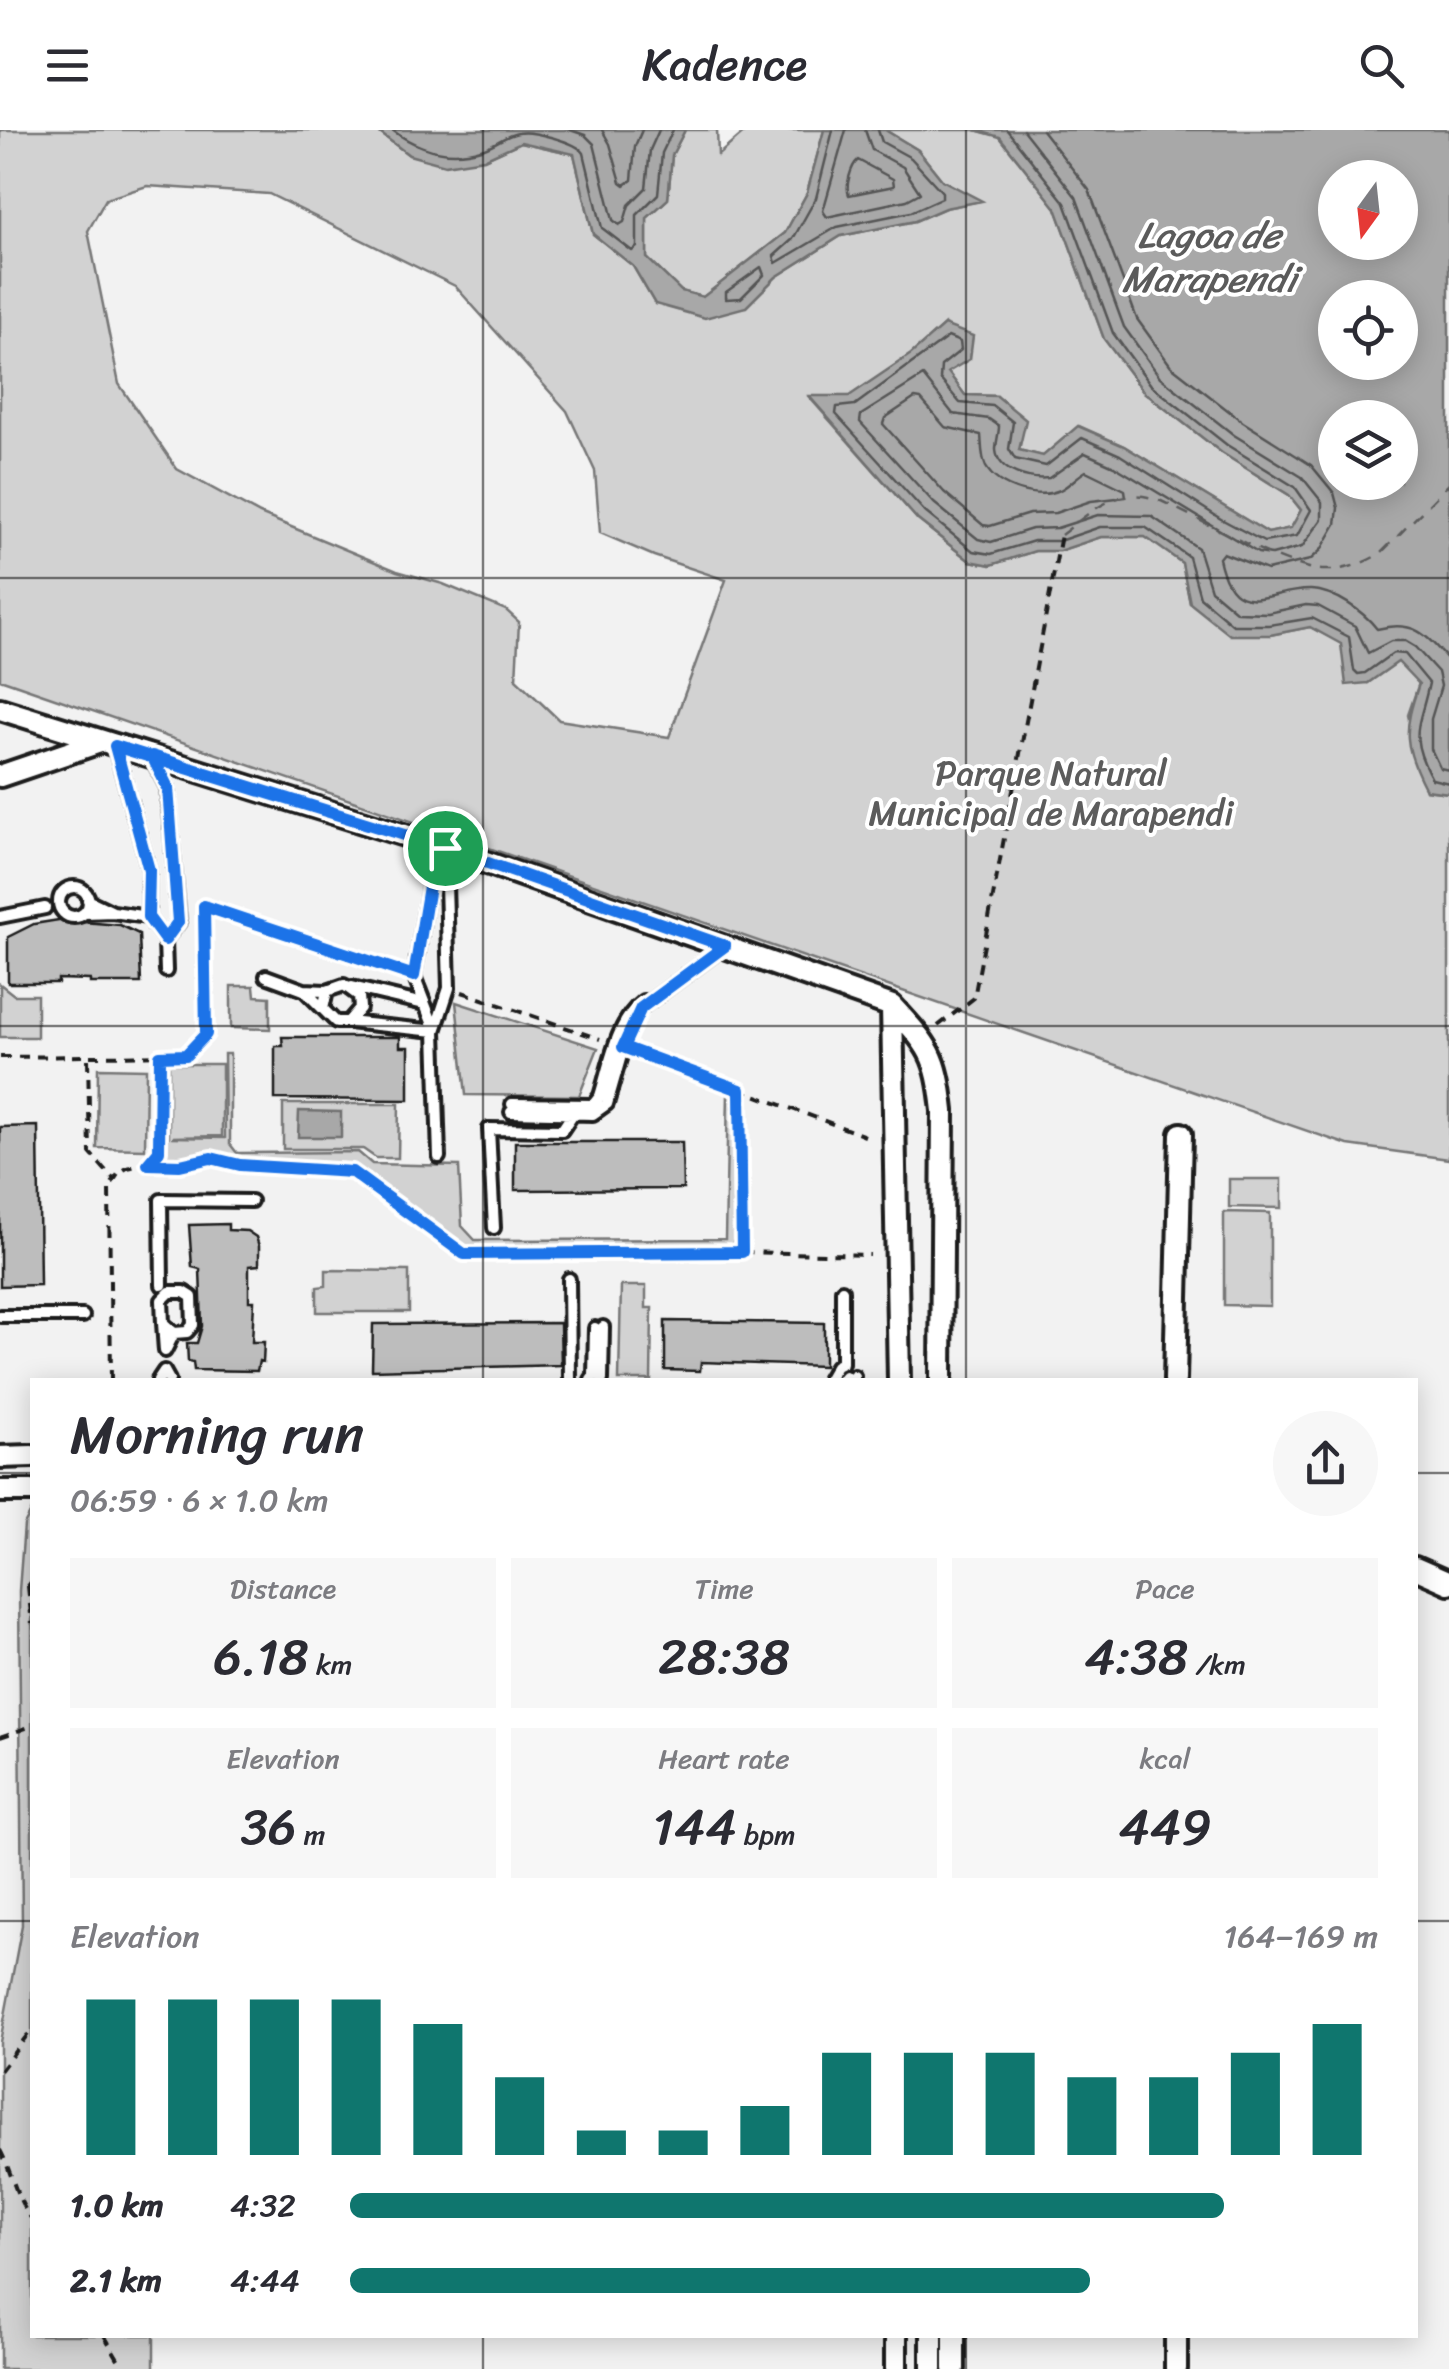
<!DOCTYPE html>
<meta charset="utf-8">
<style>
body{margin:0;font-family:Sriracha,sans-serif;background:#f7f7f7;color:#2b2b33;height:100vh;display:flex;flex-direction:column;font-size:38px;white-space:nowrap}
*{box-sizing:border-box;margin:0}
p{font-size:32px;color:#7c7c81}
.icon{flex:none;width:55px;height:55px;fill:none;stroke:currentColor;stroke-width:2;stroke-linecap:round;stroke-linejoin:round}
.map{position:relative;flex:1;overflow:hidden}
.sheet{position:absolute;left:30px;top:1248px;width:1388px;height:960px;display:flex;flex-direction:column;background:#fff;border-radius:0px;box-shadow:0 5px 25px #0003}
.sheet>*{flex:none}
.needle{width:65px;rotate:195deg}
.tools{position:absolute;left:1318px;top:30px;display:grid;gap:20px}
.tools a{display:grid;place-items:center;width:100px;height:100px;border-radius:50%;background:#fff;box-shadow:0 5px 25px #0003;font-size:50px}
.pin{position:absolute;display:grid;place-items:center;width:85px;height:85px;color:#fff;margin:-42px;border:5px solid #fff;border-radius:50%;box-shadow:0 2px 10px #0007}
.round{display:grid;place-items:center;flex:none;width:105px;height:105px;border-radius:52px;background:#f7f7f7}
.overview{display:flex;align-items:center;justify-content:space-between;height:170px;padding:0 40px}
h1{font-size:55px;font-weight:600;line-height:75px}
.stats{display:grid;grid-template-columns:repeat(3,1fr);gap:15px;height:170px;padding:10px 40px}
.stats div{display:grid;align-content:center;border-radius:0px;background:#f7f7f7;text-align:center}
.stats b{font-size:50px;font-weight:600}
.stats small{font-size:28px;font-weight:400}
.stats p{font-size:28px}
.chart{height:280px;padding:20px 40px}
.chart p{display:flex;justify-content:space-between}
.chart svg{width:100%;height:180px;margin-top:10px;stroke:#0f766e;stroke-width:6}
ul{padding:0 40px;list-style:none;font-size:32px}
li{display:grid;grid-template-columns:160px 120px 1fr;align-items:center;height:75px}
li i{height:25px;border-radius:12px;background:#0f766e}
header{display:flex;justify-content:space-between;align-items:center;height:130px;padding:0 40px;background:#fff;font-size:45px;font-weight:600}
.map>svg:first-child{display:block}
.green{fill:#d2d2d2;stroke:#777;stroke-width:2.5;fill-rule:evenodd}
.water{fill:#a8a8a8;stroke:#707070;stroke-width:2.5;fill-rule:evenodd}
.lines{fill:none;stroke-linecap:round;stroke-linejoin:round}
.shore{stroke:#545454;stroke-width:2.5}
.ferry{stroke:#5b5b5b;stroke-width:2.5;stroke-dasharray:12 10;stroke-linecap:butt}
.building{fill:#bdbdbd;stroke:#1c1c1c;stroke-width:2.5}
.lane-casing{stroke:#1c1c1c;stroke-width:18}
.street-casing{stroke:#1c1c1c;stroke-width:28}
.path{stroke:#1c1c1c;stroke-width:4;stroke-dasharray:10 8;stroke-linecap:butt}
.lane{stroke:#fff;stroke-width:10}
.street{stroke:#fff;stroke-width:20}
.route-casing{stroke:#fff;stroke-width:20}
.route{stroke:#1a73e8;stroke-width:12}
.grid{fill:none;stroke:#1c1c1c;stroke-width:2.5;stroke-opacity:0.55}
.labels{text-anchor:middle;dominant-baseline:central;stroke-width:8;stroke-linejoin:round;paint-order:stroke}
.park-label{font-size:35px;fill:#5c5c5c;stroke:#fff}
.water-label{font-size:38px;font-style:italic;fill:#5b5b5b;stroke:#fff}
</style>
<header><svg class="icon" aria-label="menu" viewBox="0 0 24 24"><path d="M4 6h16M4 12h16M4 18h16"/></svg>Kadence<svg class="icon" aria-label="search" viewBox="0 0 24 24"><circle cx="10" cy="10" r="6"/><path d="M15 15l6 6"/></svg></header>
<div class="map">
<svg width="1449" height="2239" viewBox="0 0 1449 2239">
<rect width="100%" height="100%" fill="#f2f2f2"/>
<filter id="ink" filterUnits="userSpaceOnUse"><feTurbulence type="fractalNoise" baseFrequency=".01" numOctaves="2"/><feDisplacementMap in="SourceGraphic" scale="20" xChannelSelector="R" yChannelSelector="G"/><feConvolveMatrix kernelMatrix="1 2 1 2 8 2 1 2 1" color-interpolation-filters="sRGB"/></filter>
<g filter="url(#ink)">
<path class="green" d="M0,0H376L409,25L484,29L521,12L574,24L593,104L633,136L655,174L746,177L776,147L841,106L915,91L945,78L980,71L942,50L918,20L885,0H975L999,6L1056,78L1104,209L1144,262L1222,323L1289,365L1301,380L1291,398L1268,403L1124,316L1079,296L1043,326L1018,320L997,266L965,265L947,242L944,195L912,224L849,267H809L918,390L970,431L991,435L1035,421H1059L1101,407H1146L1182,433L1190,473L1270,505L1310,497L1341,513L1368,553L1398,531L1419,553L1408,585L1426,660L1449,663V1029L1348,1015L0,549ZM147,56L269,64L455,156L567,281L595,341L600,403L654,426L726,450L669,607L559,590L516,549L519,492L506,480L443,454L397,441L260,384L177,339L119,254L88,101L106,69Z
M685,0H717L718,25L747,0H824L807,63L785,103L703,167L681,161L647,128V88L668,69L672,25Z
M0,854L14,865H37V907H0Z
M231,856H254L255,866L270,867V899L231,898Z
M456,872L598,918L579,966L466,965Z
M224,924H230V1014L237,1023L358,1022L372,1034L459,1036L462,1096L475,1110L725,1109L728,962L733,963L735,1110L730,1116L466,1118L353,1035L250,1031L206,1023L177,1031L160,1030L164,1025L165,1007H169V934H222V1006L172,1007L225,1008Z
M98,938L146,939L145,1019L97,1018Z
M283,974H399L398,1028H376L363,1019H283Z
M1229,1049H1282V1078L1229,1077Z
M1224,1082L1270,1083V1176L1224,1175Z
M326,1140L409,1141V1182H317V1157L326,1156Z
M621,1156H646V1178H652L651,1250H619Z
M32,1380V2205H154V2239H0V1912L22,1795L19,1461L24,1395Z"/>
<path class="water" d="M376,0H685L672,25L668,69L647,88V128L681,161L703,167L785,103L807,63L824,0H885L918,20L942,50L982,71L945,78L915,91L841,106L776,147L746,177L705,188L655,174L633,136L593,104L574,24L521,12L484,29L445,35L409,25Z
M975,0H1449V663L1426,660C1403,616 1403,600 1419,554L1398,532L1368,553L1346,555L1341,514L1310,497L1270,505H1230L1190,473L1182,433L1145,407H1101L1059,421H1035L991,435L970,431L918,390L809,266H849L911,224L944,195L973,206L970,229L948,242L965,265L997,266L1026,290L1019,320L1043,326L1078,296L1124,316L1268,403L1291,398L1301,380L1289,365L1222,323L1144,262L1104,209L1056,78L1000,7ZM1335,48H1400V112H1335ZM1335,168H1400V232H1335ZM1335,288H1400V352H1335Z
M299,981L341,982V1007H298Z"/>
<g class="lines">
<path class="shore" d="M392,0C419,20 448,29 481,19C494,16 505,5 518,3C531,0 577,12 584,23L602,98L632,121L637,117V85L658,64L662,23L673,0
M570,0L585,5L594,14L613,90L619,95L624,92L629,75L646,58L650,20L659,0
M602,0L610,14L621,52L625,55L632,50L635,16L642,0
M833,0L816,68L793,109L774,126L776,133L837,97L911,82L942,68V62L911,28L882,12L878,0
M846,0L823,81L827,87L907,70L920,63L903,37L872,20L865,0
M1007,0L1065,73L1113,203L1151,255L1227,315L1295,357L1311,380L1297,406L1264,412L1221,389L1120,325L1082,308L1046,336L1015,329L1009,319L1013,292L993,276L960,273L940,249L941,236L961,220L960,212L948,207L855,275L837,277L836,284L925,382L973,421L991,424L1034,411H1059L1100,397H1145L1189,427L1200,467L1233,495H1269L1312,488L1349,507L1354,540L1358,544L1365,543L1393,523L1405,524L1429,553C1420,597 1407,604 1432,649L1449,653
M1023,0L1076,67L1124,197L1160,247L1234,305L1302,347L1322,372V389L1302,417L1272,425L1258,423L1114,336L1085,323L1049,348C1031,350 998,343 996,320C996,312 999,304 999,296L989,289L953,284L923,246L861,285L860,292L934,373L978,409L991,412L1032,399L1057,398L1098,385L1151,386L1198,418L1211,460L1237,482L1268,483L1306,475L1318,476L1355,496L1368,523L1391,511H1405L1415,517L1438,542L1441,556L1431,589V619L1440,638L1449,640
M1042,0L1089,60L1137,189L1171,236L1243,292L1311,335L1334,363L1338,378L1336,394L1321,420L1310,430L1267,440L1223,423L1219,428C1233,494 1268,459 1311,460C1335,461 1363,481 1377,499C1414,490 1425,503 1449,531
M858,30L893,49L894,56L849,65C845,56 851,36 858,30Z
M761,137L764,145L741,168L726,169V162Z
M915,268L921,269L945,297L981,305C982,315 981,326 986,337C998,358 1038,370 1060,360C1070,355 1077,346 1086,341L1125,360L1126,367L1091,371L1055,383L1029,384L990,396L983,395L944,362L883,294L885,288Z"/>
<path class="ferry" d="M1061,405C1092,381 1117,355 1159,370C1198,388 1284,438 1322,440C1344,441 1363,434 1381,423L1449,354"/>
</g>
<path class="building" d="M77,787L83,792L120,795L139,804L141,853H90V850L58,849V853H8V807L34,794Z
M282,907H400V917H409V970L275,969V916H283Z
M38,996L40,1155L0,1156V997Z
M515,1012H682L683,1059L515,1060Z
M228,1094V1100L247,1101L256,1107L259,1116V1135L249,1136V1171H254L252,1212H264L263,1232L259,1231L257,1241L194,1240L193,1232L188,1231L187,1213H197L202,1196L200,1139L192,1137L189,1095Z
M665,1191L824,1193V1236L701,1232L700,1241L665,1240Z
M560,1193L561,1235L372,1240L373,1194Z"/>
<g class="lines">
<defs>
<path id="lane" d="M115,617L149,740L148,787L165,810L179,792L167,657L152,628
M59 772a15 15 0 1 1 30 0a15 15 0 1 1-30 0Z
M113,782L148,787
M84,783L113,782L88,770
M0,787L45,778
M165,810L166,841
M266,846L304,860
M352,857L424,874
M323,879L327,861L344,855L359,866L360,878L348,892H336L304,860L327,861
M348,892L435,901
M435,900L414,846L436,715
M512,974L593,975L600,966C610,934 616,892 643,871
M511,982L593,984L607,974L628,901L641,878L724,817
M439,1027L435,901L449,858L445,719
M494,1098L489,999L562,1000L576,979
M569,1149L570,1250
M162,1155L161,1070L251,1071
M170,1162H184L192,1167L193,1195L187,1202L174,1203L163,1193L162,1170Z
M0,1186H83
M163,1193L165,1221L174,1203
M158,1250L164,1241L169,1250
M591,1250L594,1246L595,1198
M602,1250L603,1197
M828,1250L836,1236L842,1233V1160
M842,1250L845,1246
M853,1250L854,1246"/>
<path id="street" d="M0,579L436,715L892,876C930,917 937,925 943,981L941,1250
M0,646L100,612
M892,876L899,1250
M1175,1250L1181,1004
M0,1327L32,1326
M0,1361H32
M1415,1438L1449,1453
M954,2205V2239
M1176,2205V2239
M896,2239V2205
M932,2239V2205"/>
</defs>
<use href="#lane" class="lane-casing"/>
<use href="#street" class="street-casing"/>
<path class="path" d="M462,862L600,909
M938,896L974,868L1061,405
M638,922L865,1006
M0,927L186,925L205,904L204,776L401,842
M88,929L90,1023L114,1050
M740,962L741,1122
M147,1034L159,1021L160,925
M111,1250L109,1058L118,1044L127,1038L147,1034L181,1035L211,1028L240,1035L352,1042L464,1124L741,1122L870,1125
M32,1451L28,1456L32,1455
M28,1456L32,1494
M0,1607L32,1596
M0,1941L32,1899
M0,2020C12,2042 16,2070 32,2089
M104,2205L124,2239"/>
<use href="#lane" class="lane"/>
<use href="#street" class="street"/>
</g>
</g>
<g class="lines" filter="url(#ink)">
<defs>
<path id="route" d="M445,718L436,715L152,626L168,658L178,792L165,810L148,787L149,740L115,616C222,649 329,682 436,715L414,846L204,776L206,904L186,925L160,926L159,1021L148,1034L180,1035L211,1028L240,1035L352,1042L464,1124L742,1122L740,960L623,917L641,878L725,816L445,718"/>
</defs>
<use href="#route" class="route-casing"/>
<use href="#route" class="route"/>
</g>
<path class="grid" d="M483,0V1250M966,0V1250M0,448H1449M0,896H1449M0,1343H32M1415,1343H1449M0,1791H32M1415,1791H1449M483,2205V2239M966,2205V2239"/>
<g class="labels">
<g class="park-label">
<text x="1051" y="643">Parque Natural<tspan x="1051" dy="40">Municipal de Marapendi</tspan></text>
</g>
<g class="water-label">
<text x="1209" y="105">Lagoa de<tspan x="1209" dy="44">Marapendi</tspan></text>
</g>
</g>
</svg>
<div class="tools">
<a><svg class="needle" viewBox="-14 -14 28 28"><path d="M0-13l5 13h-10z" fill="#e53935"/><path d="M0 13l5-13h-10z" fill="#7c7c81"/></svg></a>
<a><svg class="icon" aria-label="locate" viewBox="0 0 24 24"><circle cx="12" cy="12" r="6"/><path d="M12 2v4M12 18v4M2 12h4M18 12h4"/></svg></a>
<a><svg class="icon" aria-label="layers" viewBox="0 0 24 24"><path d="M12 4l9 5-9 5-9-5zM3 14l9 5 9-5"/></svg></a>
</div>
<div class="pin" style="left:445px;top:718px;background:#1e9e55"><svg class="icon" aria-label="arrive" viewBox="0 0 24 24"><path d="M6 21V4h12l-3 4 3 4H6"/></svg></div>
<section class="sheet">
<div class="overview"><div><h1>Morning run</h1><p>06:59 · 6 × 1.0 km</p></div><a class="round"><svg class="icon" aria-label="share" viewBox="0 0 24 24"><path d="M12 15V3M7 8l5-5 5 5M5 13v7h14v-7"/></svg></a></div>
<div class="stats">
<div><p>Distance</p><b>6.18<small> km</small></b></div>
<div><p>Time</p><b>28:38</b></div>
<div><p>Pace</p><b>4:38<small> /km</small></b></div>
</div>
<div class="stats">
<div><p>Elevation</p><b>36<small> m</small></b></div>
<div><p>Heart rate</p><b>144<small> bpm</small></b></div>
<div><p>kcal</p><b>449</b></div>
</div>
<div class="chart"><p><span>Elevation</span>164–169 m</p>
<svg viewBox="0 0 160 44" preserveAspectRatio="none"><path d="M5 44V6M15 44V6M25 44V6M35 44V6M45 44V12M55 44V25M65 44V38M75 44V38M85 44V32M95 44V19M105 44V19M115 44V19M125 44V25M135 44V25M145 44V19M155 44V12"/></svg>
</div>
<ul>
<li><b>1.0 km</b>4:32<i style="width:85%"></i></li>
<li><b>2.1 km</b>4:44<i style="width:72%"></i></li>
</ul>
</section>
</div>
